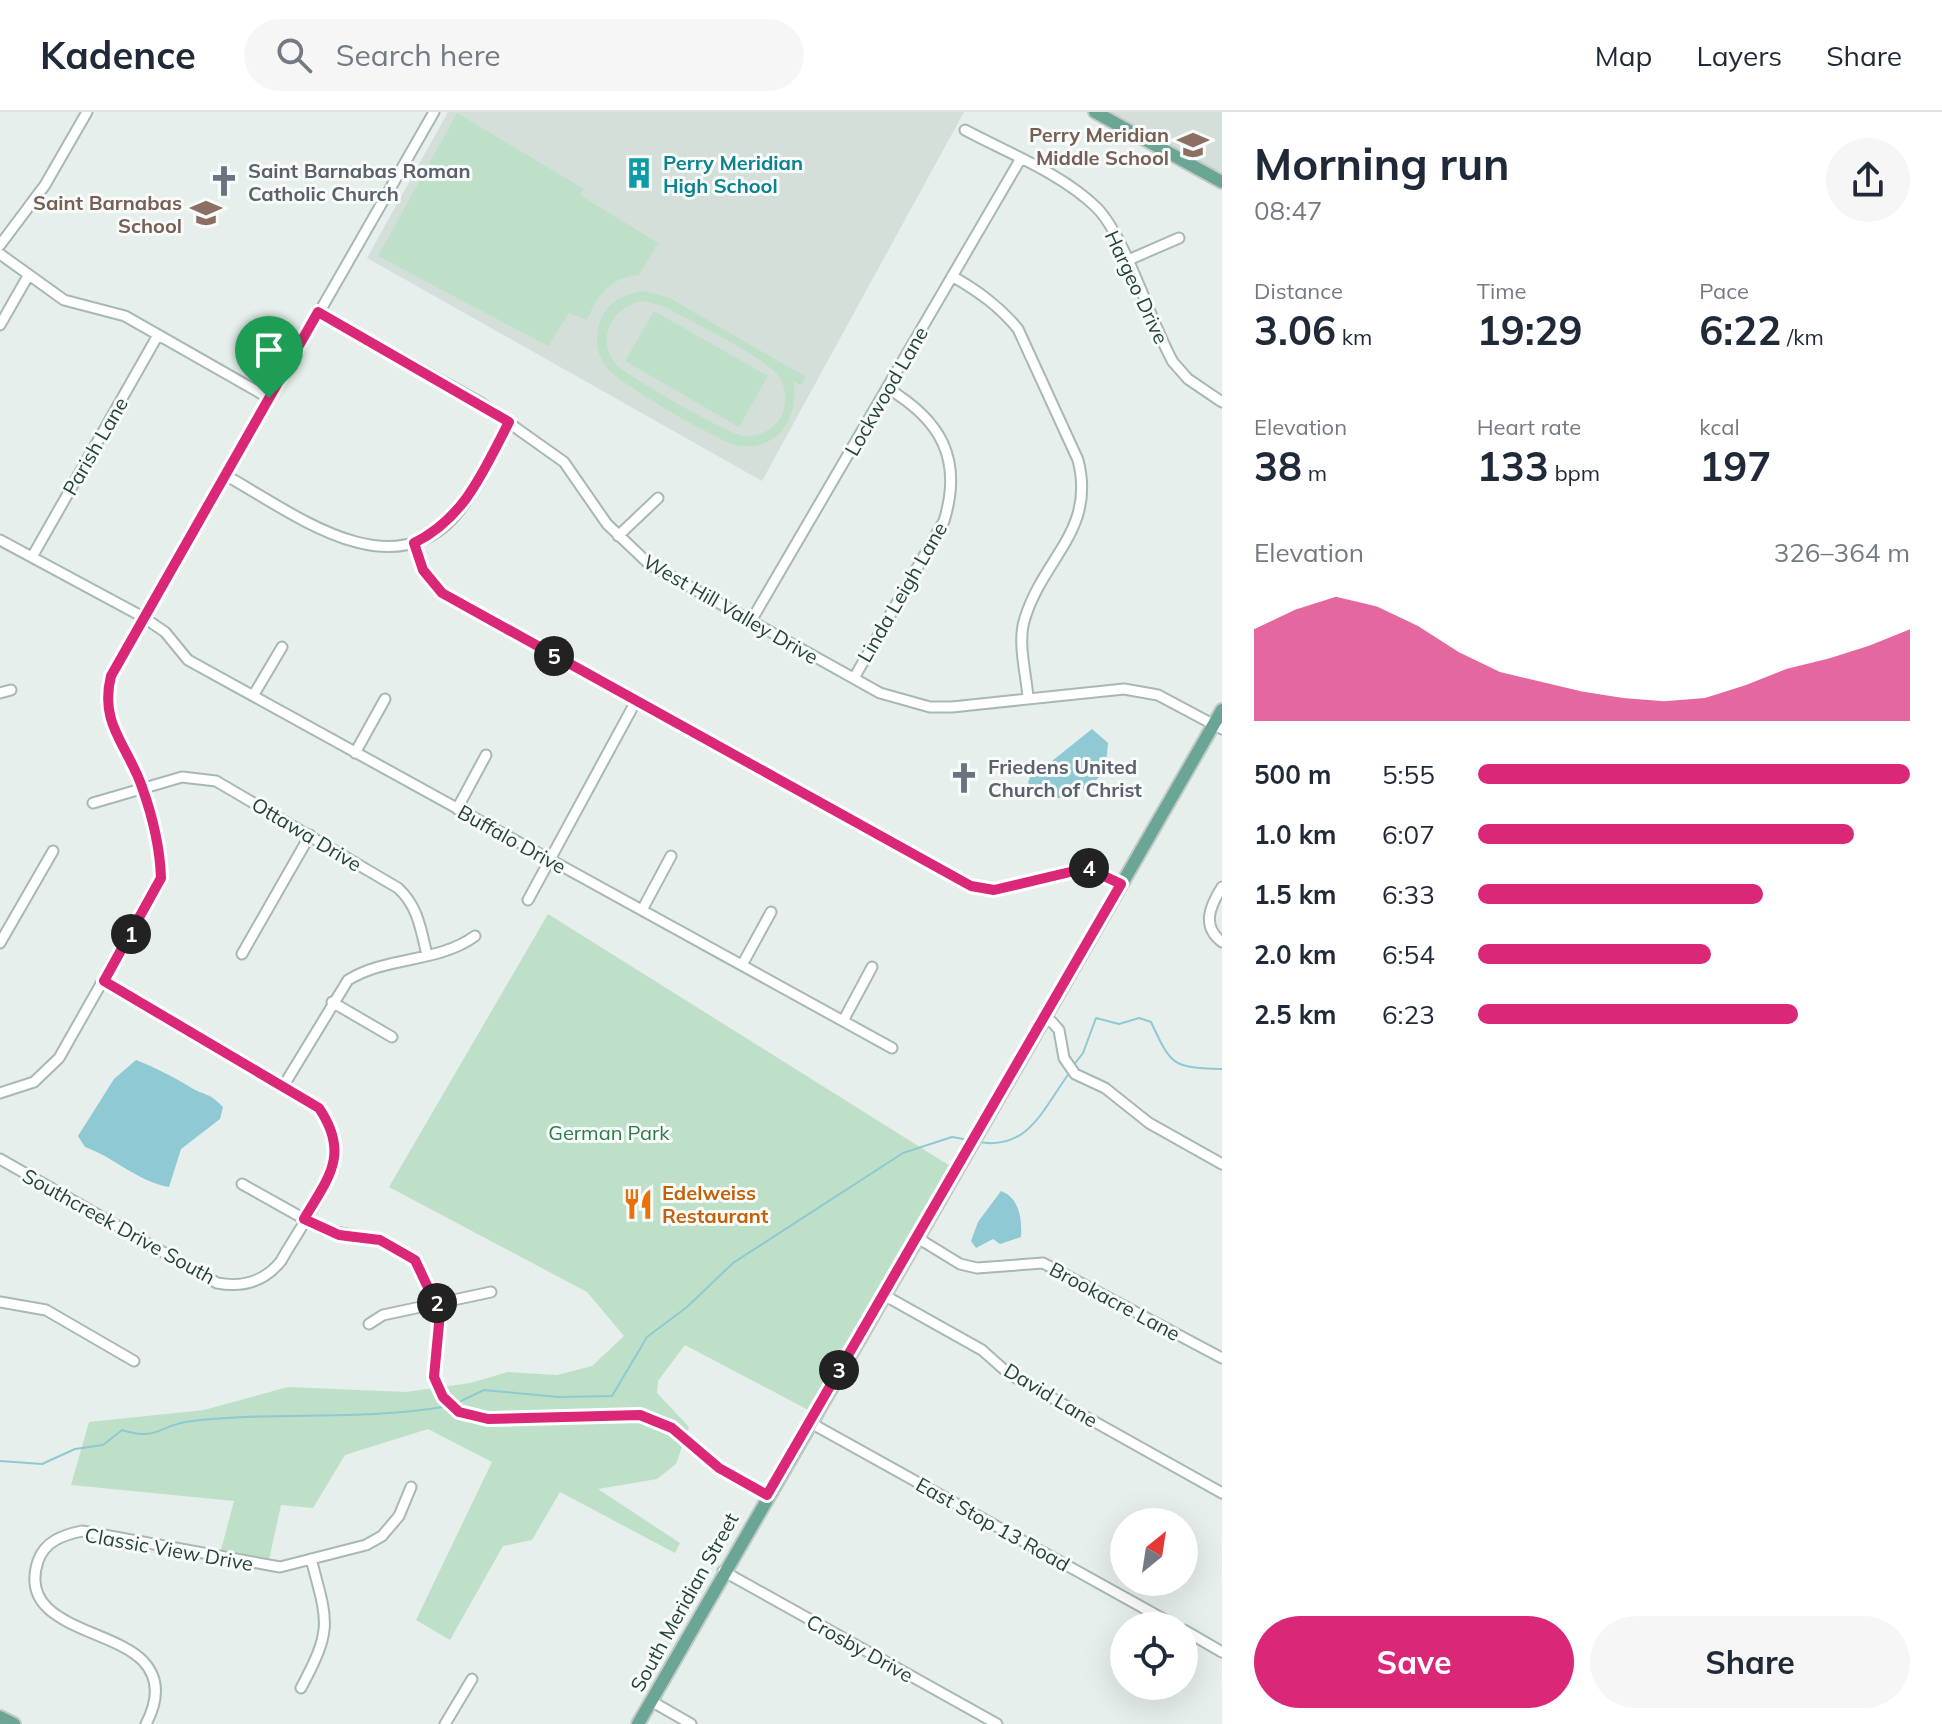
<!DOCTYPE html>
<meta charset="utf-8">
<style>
body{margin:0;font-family:Mulish,sans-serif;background:#f6f6f7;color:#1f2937;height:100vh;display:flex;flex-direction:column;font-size:30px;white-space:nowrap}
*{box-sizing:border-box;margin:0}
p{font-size:26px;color:#747a83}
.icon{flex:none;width:44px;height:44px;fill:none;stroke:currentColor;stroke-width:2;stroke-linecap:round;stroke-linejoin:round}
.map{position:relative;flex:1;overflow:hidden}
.drawer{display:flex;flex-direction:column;background:#fff;width:720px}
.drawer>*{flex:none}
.needle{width:52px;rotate:30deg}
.buttons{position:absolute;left:1110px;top:1396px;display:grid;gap:16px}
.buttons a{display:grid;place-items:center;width:88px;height:88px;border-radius:50%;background:#fff;box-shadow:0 8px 32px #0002;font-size:40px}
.pin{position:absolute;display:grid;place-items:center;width:68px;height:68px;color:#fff;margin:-82px -34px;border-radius:50% 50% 50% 0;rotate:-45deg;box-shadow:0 0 8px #0007}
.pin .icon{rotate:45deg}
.km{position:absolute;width:40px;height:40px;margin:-20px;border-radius:50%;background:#222;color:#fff;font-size:22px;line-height:40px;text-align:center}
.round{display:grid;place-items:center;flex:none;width:84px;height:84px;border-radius:42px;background:#f6f6f7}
.summary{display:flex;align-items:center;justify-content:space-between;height:136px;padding:0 32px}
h1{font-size:44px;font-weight:700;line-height:60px}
.figures{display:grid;grid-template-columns:repeat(3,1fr);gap:12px;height:136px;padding:8px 32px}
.figures div{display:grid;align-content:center}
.figures b{font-size:40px;font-weight:700}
.figures small{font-size:22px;font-weight:400}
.figures p{font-size:22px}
.chart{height:224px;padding:16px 32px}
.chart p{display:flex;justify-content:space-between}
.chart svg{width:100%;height:144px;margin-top:8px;fill:#db2777;opacity:.7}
.action{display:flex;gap:16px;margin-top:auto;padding:16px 32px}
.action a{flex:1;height:92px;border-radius:48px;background:#db2777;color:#fff;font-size:32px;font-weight:700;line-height:92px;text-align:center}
.action a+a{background:#f6f6f7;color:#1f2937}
ul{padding:0 32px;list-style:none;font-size:26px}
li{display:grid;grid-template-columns:128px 96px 1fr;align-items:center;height:60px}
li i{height:20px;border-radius:10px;background:#db2777}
header{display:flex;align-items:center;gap:48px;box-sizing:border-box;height:112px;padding:0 40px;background:#fff;border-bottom:2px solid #e0e1e3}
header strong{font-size:38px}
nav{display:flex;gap:44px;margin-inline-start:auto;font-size:28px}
.search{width:560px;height:72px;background:#f6f6f7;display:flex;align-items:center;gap:20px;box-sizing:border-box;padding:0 28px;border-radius:44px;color:#747a83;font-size:30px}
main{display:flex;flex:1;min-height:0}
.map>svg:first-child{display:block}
.built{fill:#d4dfda}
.green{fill:#bfe0c8;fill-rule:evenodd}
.water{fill:#8ec9d4}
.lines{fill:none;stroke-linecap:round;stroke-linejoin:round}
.stream{stroke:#8ec9d4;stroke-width:2}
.minor-casing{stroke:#a8b8b2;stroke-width:13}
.major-casing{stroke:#c2cac8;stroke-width:16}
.minor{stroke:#fff;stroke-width:9}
.major{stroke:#6aa596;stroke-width:12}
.route-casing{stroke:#fff;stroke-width:16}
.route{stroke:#db2777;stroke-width:10}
.labels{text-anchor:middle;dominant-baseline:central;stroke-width:6;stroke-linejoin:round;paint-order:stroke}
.education-label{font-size:20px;font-weight:bold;fill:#785e54;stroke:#f7fbf9;text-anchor:end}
.culture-label{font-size:20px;font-weight:bold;fill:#0d838f;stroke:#f7fbf9;text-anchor:start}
.worship-label{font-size:20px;font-weight:bold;fill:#5b616d;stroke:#f7fbf9;text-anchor:start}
.street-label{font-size:20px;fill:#24423a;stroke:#f7fbf9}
.park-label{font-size:20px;fill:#2d7a4b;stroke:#f7fbf9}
.food-label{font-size:20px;font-weight:bold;fill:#c56008;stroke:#f7fbf9;text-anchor:start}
</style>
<header>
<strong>Kadence</strong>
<div class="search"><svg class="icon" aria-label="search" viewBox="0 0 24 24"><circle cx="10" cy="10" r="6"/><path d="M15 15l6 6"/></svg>Search here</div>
<nav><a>Map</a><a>Layers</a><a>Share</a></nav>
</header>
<main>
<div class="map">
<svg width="1222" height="1612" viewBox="0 0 1222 1612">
<rect width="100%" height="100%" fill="#e6efeb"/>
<path class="built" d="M448,0H964L762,369L367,146Z
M1106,0H1222V66Z"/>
<path class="green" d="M457,1L584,77L580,83L658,131L639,163C609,166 598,183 587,208L569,201L548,234L378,144Z
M644,179L668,185L806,265L801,273L793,269C801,305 776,342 736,333C716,328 616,270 605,254C595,239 594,219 603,202C612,188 627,181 644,179ZM644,189L663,194C690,209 755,240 775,260C785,270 788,286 783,300C777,316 761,325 744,324C729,323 627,264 616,252C594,226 614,192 644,189Z
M654,199L768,264L739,315L625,249Z
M548,802L955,1057L814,1301L685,1233L658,1269L657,1281L689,1315L676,1352L657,1367L598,1377L680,1431L675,1441L560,1380L532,1428L503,1434L450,1528L416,1508L492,1350L428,1317L345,1343L313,1396L281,1393L269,1448L221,1438L234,1389L71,1373L89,1310L204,1298L288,1275L406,1280L470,1271L508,1260L557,1263L592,1254L624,1224L587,1180L389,1075Z"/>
<path class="water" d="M1092,617L1108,631C1107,639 1107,650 1104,657C1093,680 1058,692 1035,684L1028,670L1034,656L1052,649Z
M136,948C156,956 172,964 190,975C204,984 208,979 223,995L220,1007L181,1037L169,1075C136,1069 116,1046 85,1035L78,1024L114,967Z
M1001,1079C1020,1086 1022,1108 1021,1125L1000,1132L993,1127L976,1136L971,1129L978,1110Z"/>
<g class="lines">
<path class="stream" d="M1073,954L1083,941L1096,906L1119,912L1139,906L1151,910C1172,955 1172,955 1222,957
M979,1030C1029,1039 1044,995 1070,960
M461,1289L484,1278L558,1285L612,1284L647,1225L687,1195L733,1151L903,1041L952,1025L969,1028
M0,1349L42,1352L75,1337L103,1333L122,1318C158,1330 160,1312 192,1309C275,1299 359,1309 443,1295"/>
<defs>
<path id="minor" d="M965,18C1008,41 1063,62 1097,96C1126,126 1150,209 1173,250L1188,267L1222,290
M0,133L45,73L87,0
M0,142L64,188L125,204L269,286
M1126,149L1179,126
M952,164C978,179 999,194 1018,217L1078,348C1096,418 1044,445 1025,506C1017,529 1026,561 1028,585
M318,200L481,291L564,350L607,412L649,452L880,581L930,595H952L1124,577L1158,583L1222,617
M0,213L28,164
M225,363C289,398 387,477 453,406C478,379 492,341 509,310
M618,424L658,386
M0,428L143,505L165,520L188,548L892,936
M414,431L423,458L442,481L971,774L994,778L1087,756L1121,772
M32,445L158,223
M751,509L1020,48
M854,566L944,409C963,347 941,308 887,276
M0,581L11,578
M253,584L282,535
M355,641L385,587
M93,691L182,665L216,669L398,776C418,794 421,818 427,843
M457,697L486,643
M1222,775C1210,794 1201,814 1222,830
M528,788L636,589
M642,798L671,744
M0,831L53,739
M242,842L310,723
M742,853L771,800
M332,890L392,925
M1042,907L1052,910L1059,918L1064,946L1075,962L1105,976L1149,1011L1222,1052
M843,909L872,855
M284,973L348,868C387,844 438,851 475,824
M0,981L34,970L59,946L161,766C161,736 152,703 142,675C128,632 98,612 111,564L434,0
M0,1047L217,1171C243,1176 264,1170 281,1149C308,1100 368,1033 307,987L104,869
M242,1072L324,1118L380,1128L415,1148L440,1201L434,1265L443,1285L459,1300L488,1307L640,1303L672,1316L719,1356L767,1383
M916,1125L960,1152L977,1156L1043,1151L1222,1246
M882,1182L982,1238L1009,1262L1222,1381
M0,1190L46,1198L134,1249
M369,1212L383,1203L491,1180
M809,1310L1176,1514
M723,1459L997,1612
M1184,1518L1222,1540
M301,1576C333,1516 328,1511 311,1447
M651,1589L691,1612
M146,1612C157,1591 161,1568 143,1549C112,1516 16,1515 38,1449C45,1429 63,1423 82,1419L280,1455L366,1433L382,1424L399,1404L411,1375
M445,1612L472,1567"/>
<path id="major" d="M1095,0L1222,70
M0,1605L14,1612
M638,1612L1222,598"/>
</defs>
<use href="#minor" class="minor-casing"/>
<use href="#major" class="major-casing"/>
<use href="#minor" class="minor"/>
<use href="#major" class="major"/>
</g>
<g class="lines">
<defs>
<path id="route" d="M318,200L509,310C484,358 465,406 414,431L423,458L442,481L971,774L994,778L1087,756L1121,772L767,1383L719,1356L672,1316L640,1303L488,1307L459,1300L443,1285L434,1265L440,1201L415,1148L380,1128L339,1123L304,1107C329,1065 350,1042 319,996L104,869L161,766C160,736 152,703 142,675C127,632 99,612 111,564Z"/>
</defs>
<use href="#route" class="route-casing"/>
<use href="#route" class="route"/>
</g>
<defs>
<symbol id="school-bare" viewBox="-9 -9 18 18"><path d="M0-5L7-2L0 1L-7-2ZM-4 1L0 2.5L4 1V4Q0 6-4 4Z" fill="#8d6e63" stroke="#f7fbf9" stroke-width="2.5" paint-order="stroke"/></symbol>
<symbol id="building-bare" viewBox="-9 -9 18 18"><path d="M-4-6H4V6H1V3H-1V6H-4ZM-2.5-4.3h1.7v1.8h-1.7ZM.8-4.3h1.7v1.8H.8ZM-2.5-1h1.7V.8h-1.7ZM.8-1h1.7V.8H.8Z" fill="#0f9aa8" stroke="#f7fbf9" stroke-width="2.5" paint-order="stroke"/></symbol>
<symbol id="church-bare" viewBox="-9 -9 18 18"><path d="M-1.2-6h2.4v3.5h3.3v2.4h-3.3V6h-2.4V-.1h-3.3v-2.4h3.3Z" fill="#6b7280" stroke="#f7fbf9" stroke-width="2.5" paint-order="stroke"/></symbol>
<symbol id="restaurant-bare" viewBox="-9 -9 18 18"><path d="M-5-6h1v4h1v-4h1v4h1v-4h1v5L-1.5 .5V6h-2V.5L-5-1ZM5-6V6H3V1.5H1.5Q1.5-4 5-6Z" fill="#e8710a" stroke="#f7fbf9" stroke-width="2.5" paint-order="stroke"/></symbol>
</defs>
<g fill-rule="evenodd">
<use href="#school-bare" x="1171" y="11" width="44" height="44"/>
<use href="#building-bare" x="617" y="39" width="44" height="44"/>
<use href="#church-bare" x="202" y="47" width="44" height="44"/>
<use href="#school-bare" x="184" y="79" width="44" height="44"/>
<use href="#church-bare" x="942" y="644" width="44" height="44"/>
<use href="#restaurant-bare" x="616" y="1070" width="44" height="44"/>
</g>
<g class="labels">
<g class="education-label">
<text x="1169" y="22">Perry Meridian<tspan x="1169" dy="23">Middle School</tspan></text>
<text x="182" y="90">Saint Barnabas<tspan x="182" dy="23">School</tspan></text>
</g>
<g class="culture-label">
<text x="663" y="50">Perry Meridian<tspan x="663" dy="23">High School</tspan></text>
</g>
<g class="worship-label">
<text x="248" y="58">Saint Barnabas Roman<tspan x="248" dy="23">Catholic Church</tspan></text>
<text x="988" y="654">Friedens United<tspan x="988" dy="23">Church of Christ</tspan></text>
</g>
<g class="street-label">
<text transform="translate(1137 175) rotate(65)">Hargeo Drive</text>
<text transform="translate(886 279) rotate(-60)">Lockwood Lane</text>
<text transform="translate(95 334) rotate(-60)">Parish Lane</text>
<text transform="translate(902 480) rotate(-60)">Linda Leigh Lane</text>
<text transform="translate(731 497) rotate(30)">West Hill Valley Drive</text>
<text transform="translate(307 722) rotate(31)">Ottawa Drive</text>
<text transform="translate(512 727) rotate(29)">Buffalo Drive</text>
<text transform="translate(119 1114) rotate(29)">Southcreek Drive South</text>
<text transform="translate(1115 1189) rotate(28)">Brookacre Lane</text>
<text transform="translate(1051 1283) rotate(31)">David Lane</text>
<text transform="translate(993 1412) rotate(29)">East Stop 13 Road</text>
<text transform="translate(169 1437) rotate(10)">Classic View Drive</text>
<text transform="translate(684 1490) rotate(-61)">South Meridian Street</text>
<text transform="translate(860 1536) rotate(29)">Crosby Drive</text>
</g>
<g class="park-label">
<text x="609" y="1020">German Park</text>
</g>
<g class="food-label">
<text x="662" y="1080">Edelweiss<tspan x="662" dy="23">Restaurant</tspan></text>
</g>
</g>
</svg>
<div class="buttons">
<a><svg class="needle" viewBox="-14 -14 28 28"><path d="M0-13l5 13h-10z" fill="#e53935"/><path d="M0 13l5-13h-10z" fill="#747a83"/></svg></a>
<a><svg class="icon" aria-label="locate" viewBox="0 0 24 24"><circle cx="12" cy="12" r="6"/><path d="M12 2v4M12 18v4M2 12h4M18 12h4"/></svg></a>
</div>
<div class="pin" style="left:269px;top:286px;background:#1e9e55"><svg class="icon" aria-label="arrive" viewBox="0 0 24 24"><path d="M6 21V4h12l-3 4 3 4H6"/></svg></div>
<b class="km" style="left:131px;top:822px">1</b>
<b class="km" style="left:437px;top:1191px">2</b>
<b class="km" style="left:839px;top:1258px">3</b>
<b class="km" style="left:1089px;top:756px">4</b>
<b class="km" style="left:554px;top:544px">5</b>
</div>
<section class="drawer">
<div class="summary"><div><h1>Morning run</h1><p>08:47</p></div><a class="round"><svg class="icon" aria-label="share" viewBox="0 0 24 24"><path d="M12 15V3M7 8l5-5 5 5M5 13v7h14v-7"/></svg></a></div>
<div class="figures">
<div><p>Distance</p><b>3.06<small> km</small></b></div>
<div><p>Time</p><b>19:29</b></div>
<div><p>Pace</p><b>6:22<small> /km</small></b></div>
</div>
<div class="figures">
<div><p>Elevation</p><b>38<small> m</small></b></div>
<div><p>Heart rate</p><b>133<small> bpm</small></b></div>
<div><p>kcal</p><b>197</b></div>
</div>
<div class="chart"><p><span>Elevation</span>326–364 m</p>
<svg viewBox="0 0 160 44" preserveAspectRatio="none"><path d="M0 44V16L10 10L20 6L30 9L40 15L50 23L60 29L70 32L80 35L90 37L100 38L110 37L120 33L130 28L140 25L150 21L160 16V44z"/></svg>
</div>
<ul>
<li><b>500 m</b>5:55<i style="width:100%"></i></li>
<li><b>1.0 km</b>6:07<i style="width:87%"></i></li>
<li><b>1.5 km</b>6:33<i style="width:66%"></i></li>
<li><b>2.0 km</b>6:54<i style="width:54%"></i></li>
<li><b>2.5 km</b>6:23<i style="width:74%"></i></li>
</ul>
<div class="action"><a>Save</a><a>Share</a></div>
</section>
</main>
